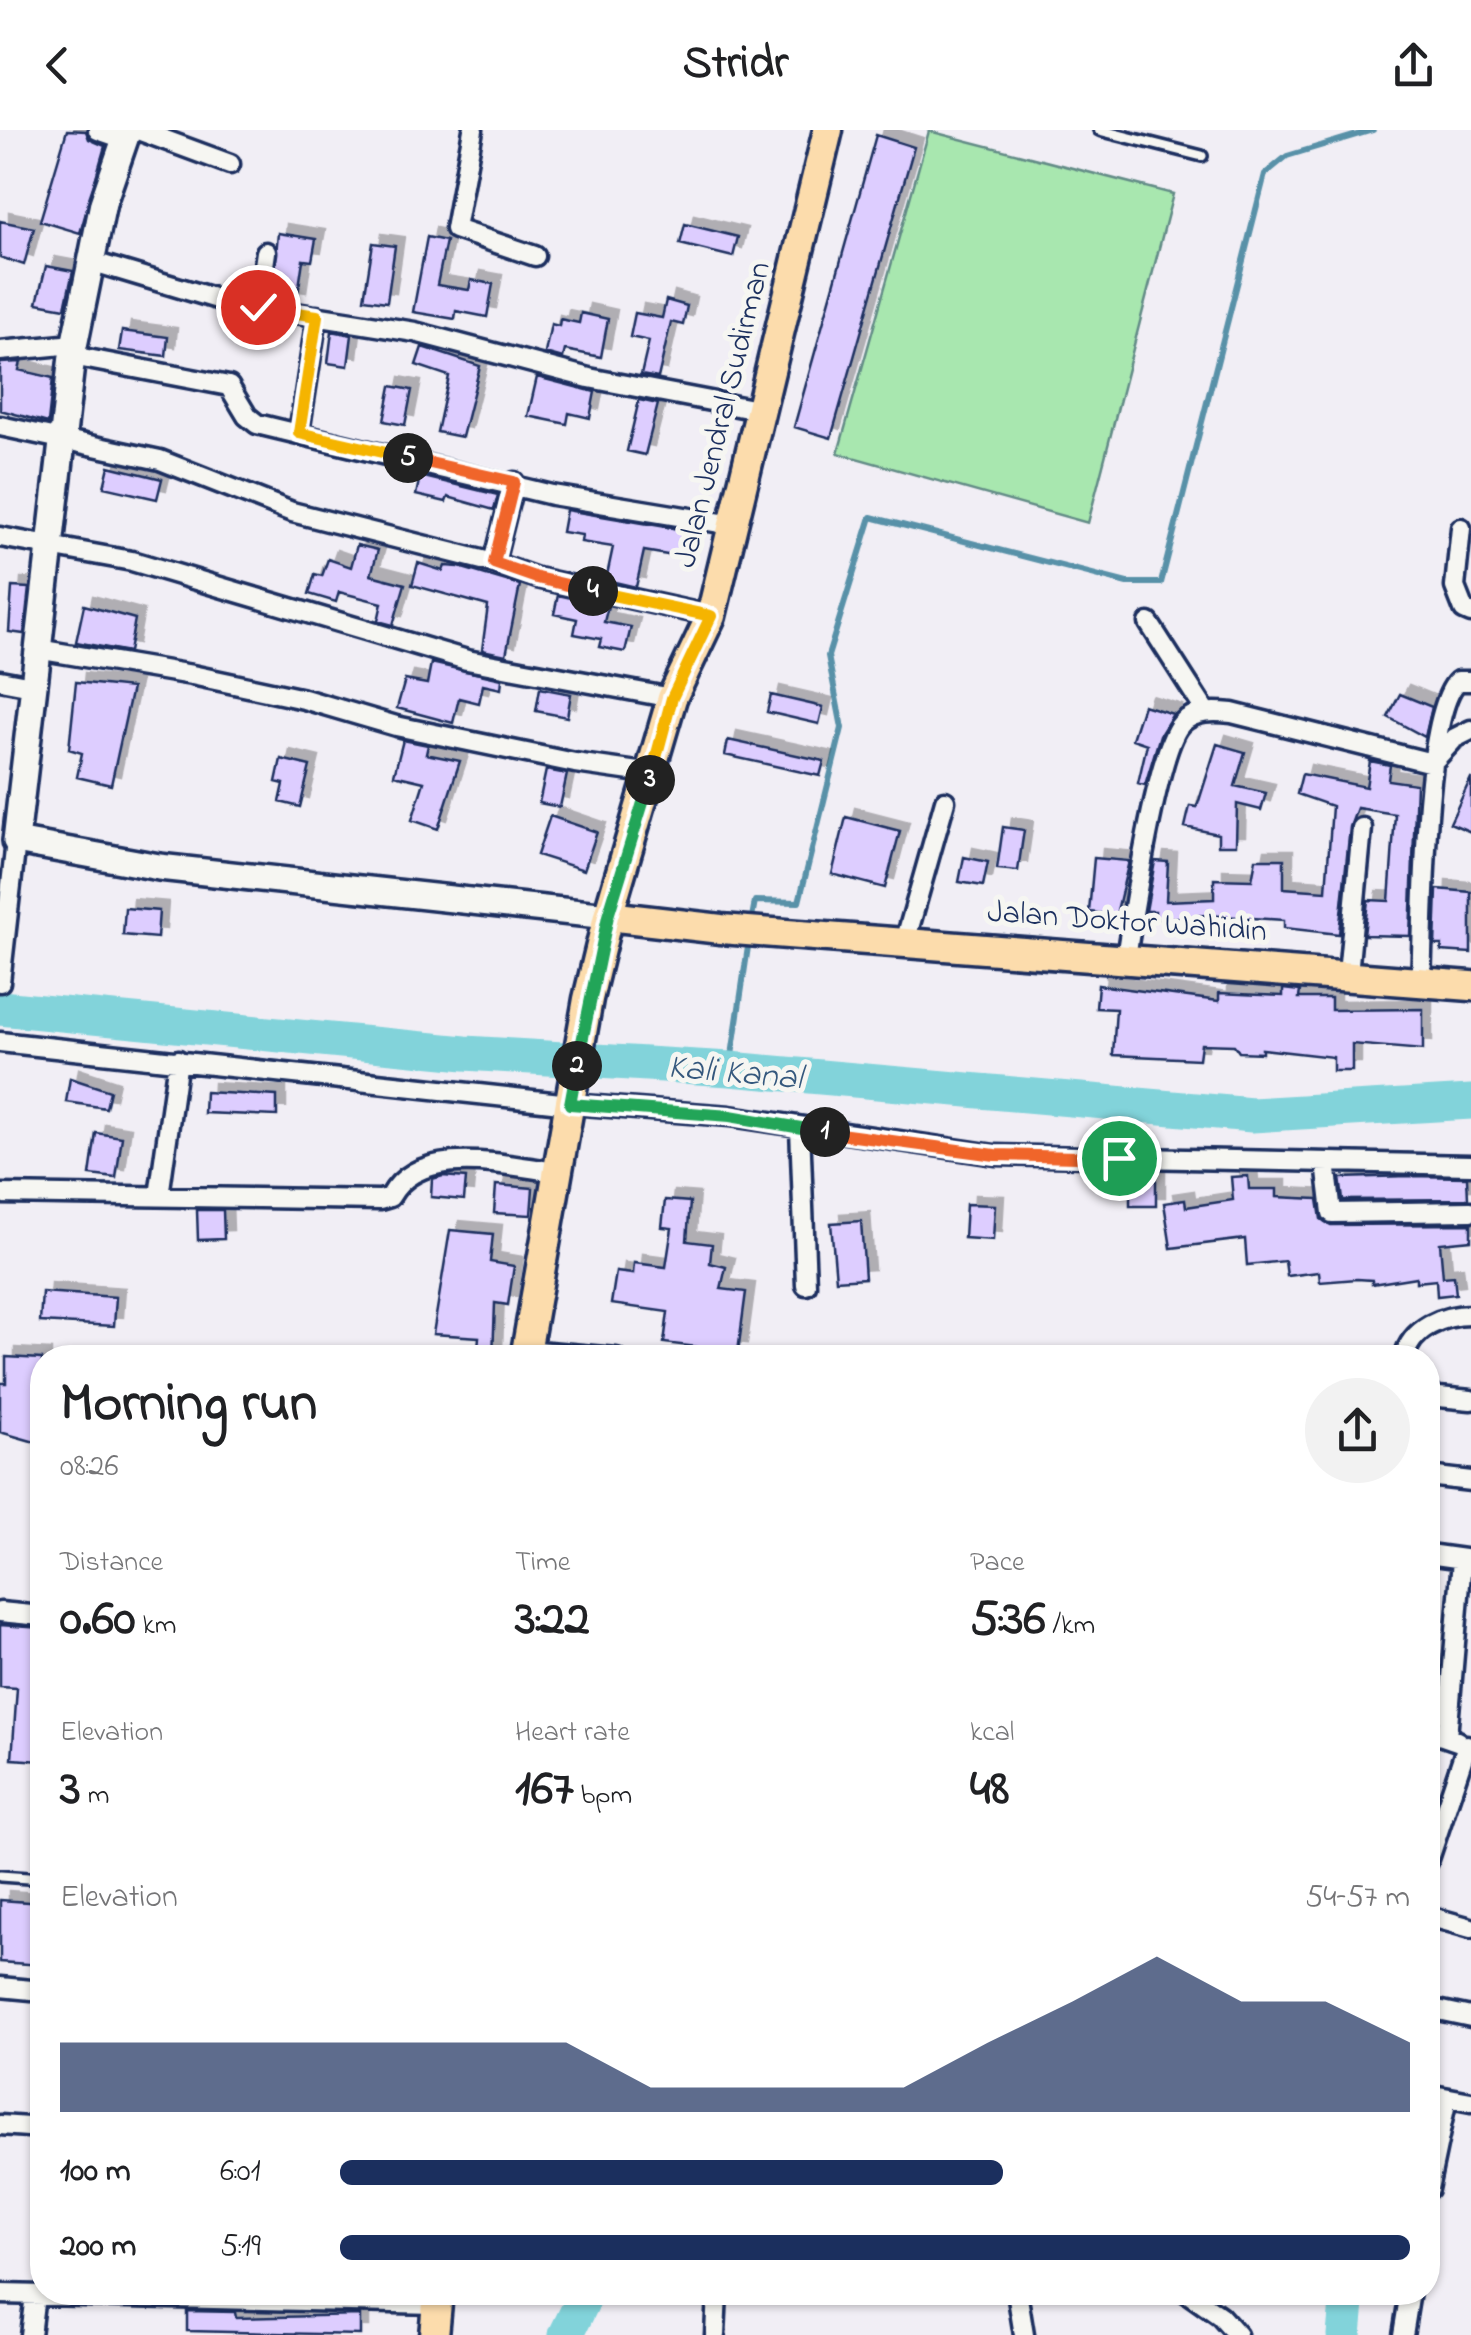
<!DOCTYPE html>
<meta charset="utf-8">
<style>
body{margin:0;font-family:"Indie Flower",sans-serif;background:#f2f2f2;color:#202124;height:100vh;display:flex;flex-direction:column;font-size:38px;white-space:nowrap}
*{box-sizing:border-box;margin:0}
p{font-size:32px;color:#757577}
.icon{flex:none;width:55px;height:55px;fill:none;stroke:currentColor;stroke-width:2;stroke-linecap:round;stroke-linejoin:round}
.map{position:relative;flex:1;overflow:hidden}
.drawer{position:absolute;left:30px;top:1215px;width:1410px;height:960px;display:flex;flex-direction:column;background:#fff;border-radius:40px;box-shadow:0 2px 8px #0004}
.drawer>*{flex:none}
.pin{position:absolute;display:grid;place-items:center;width:85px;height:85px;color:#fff;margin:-42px;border:5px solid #fff;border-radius:50%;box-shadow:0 2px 10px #0007}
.km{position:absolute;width:50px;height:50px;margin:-25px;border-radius:50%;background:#222;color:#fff;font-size:28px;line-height:50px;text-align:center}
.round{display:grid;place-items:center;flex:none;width:105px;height:105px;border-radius:52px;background:#f2f2f2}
.head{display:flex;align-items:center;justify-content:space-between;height:170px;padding:0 30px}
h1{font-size:55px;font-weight:700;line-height:75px}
.stats{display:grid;grid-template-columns:repeat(3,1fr);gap:15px;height:170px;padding:10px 30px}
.stats div{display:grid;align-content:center}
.stats b{font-size:50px;font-weight:700}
.stats small{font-size:28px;font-weight:400}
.stats p{font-size:28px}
.chart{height:280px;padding:20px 30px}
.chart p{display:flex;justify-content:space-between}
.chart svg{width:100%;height:180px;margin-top:10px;fill:#1b2f5e;opacity:.7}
ul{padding:0 30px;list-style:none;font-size:32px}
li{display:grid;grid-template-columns:160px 120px 1fr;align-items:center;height:75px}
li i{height:25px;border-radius:12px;background:#1b2f5e}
header{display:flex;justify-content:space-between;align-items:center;height:130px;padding:0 30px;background:#fff;font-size:45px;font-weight:700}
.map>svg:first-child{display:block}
.green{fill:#a8e7af;stroke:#628b86;stroke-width:2.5}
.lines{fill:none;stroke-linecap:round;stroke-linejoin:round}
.stream{stroke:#5991a8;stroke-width:6}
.river{stroke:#82d3da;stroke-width:35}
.building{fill:#ddcdff;stroke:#1b2f5e;stroke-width:2.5;filter:url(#shadow)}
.service-casing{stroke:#1b2f5e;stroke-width:16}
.minor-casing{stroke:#1b2f5e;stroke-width:25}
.secondary-casing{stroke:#1b2f5e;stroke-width:32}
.primary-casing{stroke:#1b2f5e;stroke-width:35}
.service{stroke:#f6f6f2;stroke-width:9}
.minor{stroke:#f6f6f2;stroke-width:18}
.secondary{stroke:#f6f6f2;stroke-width:25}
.primary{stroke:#fcdcac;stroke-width:28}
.split-1-casing{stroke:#fff;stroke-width:20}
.split-2-casing{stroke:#fff;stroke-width:20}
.split-3-casing{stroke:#fff;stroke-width:20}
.split-4-casing{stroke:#fff;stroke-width:20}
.split-5-casing{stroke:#fff;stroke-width:20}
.split-6-casing{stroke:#fff;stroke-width:20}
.split-1{stroke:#f0652b;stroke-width:12}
.split-2{stroke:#22a559;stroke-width:12}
.split-3{stroke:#22a559;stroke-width:12}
.split-4{stroke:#f5b400;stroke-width:12}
.split-5{stroke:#f0652b;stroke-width:12}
.split-6{stroke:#f5b400;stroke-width:12}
.labels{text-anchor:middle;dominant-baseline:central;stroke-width:10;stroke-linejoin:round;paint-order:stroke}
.street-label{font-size:32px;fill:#1b2f5e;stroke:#f6f6f2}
.water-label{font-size:35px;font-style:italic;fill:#35587d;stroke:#f6f6f2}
</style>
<header><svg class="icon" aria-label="back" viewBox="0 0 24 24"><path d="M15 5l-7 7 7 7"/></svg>Stridr<svg class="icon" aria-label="share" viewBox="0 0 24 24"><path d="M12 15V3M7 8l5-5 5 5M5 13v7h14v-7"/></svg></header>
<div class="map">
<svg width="1471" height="2205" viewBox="0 0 1471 2205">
<defs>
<filter id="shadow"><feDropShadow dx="9" dy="-9" stdDeviation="0" flood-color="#0004"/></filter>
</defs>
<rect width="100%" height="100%" fill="#f1eef5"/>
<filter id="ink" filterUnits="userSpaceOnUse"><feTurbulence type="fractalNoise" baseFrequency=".01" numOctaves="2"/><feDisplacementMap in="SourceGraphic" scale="20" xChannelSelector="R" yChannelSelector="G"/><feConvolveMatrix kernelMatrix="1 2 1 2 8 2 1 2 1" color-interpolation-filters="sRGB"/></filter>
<g filter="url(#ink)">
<path class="green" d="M929,1L1173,64L1088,393L838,323Z"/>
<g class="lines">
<path class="stream" d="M751,793L755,771L799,772L842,598L828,526L871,387L1127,453H1161L1265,44L1287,26L1373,0
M730,939L749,810"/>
<path class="river" d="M0,878L465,923L730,939L1252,985L1471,972
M566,2205L587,2162
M1344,2205L1348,2162"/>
</g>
<path class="building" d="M67,0L86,1L89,9L105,16L80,103L40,91Z
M876,5L914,17L831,308L794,297Z
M0,91L34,98L24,135L0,127Z
M685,94L738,107L733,127L680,114Z
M278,103L316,109L312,131L303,130L297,171L272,167Z
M427,107L446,111L437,155L469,160L471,150L493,154L487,187L456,181L455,189L413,182Z
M373,113L395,116L387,172L364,169Z
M46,136L73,141L65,178L37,173Z
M666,170L687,176L683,195L671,192L658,248L641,245L649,211L630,207L635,183L662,188Z
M581,183L608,189L601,227L565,220L563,228L545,223L551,194L559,196L560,189L579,193Z
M122,201L168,207L166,226L119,220Z
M332,201L352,205L348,236L328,233Z
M422,217L480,236L462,307L437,302L449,246L416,235Z
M21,232L19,240L53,248L48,293L0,280V233Z
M537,247L595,262L590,288L569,283L567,294L528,286Z
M391,256L412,260L405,295L384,291Z
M639,270L658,274L645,325L627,321Z
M109,336L162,349L157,369L104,357Z
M420,346L498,365L494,380L448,367L446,372L416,365Z
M566,380L684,400L679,427L644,421L636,457L606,450L613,417L581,412L582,405L562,402Z
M357,415L378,420L371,445L405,454L393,495L378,491L382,473L339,462L336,472L309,464L315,444L322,446L328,429L351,437Z
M418,433L443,441L445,436L459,437L520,455L506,525L482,520L488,476L412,455Z
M12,457L29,458L24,504L9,502Z
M558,465L608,476L604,492L631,497L625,522L599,517L601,509L574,504L577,489L554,484Z
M84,475L135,489L129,522L76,512Z
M431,533L502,549L501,559L483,555L479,573L459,568L453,593L397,578L405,550L427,554Z
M76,552L132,558L111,655L77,647L82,623L69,619Z
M540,558L571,564L567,587L536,581Z
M1400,564L1432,577L1425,607L1388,587Z
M771,565L823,577L819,594L767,582Z
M1143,575L1173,584L1160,605L1145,655L1138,653L1147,614L1132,609Z
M403,610L428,615L426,624L460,631L438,699L412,690L424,652L394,645Z
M728,610L824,631L820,646L725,625Z
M1217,614L1245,622L1235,656L1266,663L1261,680L1237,674L1236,715H1218V704L1185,697L1190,676L1197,677Z
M281,629L310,636L300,677L280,672L284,654L276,652Z
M1370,631L1390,635L1388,650L1416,654L1410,806L1364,805L1368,770L1389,771L1395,684L1357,678L1350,697L1339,804L1284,798V790L1206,785L1155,789V781H1146L1155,731L1168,732L1166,771L1214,769V749L1252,750L1256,729H1284V758L1326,761L1332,676L1297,664L1302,644L1366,657Z
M546,640L567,644L560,677L539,673Z
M1471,648V702L1450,693Z
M550,686L597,702L584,740L537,725Z
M846,687L900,701L885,758L832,744Z
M1003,697L1024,700L1018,741L997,739Z
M964,727L988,732L983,756L959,752Z
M1094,728L1129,731L1116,785L1089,782Z
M1437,759L1471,762V823L1441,821L1442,815H1435Z
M125,778L159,781L157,808L123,805Z
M1098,855L1219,871V863L1283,866V859L1300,861L1299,868H1331V880L1423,879V920L1352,914V941H1333V927L1262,919V923L1239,922L1234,915L1201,914L1199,929L1113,925L1116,879L1096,878Z
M70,948L110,961L106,978L66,972Z
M205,962L277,966V986L204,983Z
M96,1003L122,1007L116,1048L90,1045Z
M1130,1040L1156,1041V1076H1130Z
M443,1046L466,1048L464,1070L431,1067L432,1049Z
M1248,1046L1249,1059H1277V1067L1318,1069L1321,1089L1331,1095L1471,1094V1110L1440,1113L1443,1147L1454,1146L1456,1164L1437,1166L1436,1150L1416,1152V1147L1372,1154V1150L1357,1149L1320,1152L1319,1142L1287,1146L1285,1131L1247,1135L1245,1109L1171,1118L1164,1073L1185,1070L1186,1077L1233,1070L1231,1047Z
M1409,1046L1467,1047L1468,1069L1343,1070L1340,1048Z
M496,1055L533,1058L531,1085L494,1083Z
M665,1070L690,1072L687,1111L712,1114L710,1133L726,1137L721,1159L746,1162L738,1222L664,1213L668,1182L611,1174L616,1142L633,1144L634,1133L666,1137L672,1098L662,1097Z
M966,1074L995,1075L993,1110L964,1108Z
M197,1080H223L224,1109L198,1110Z
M861,1091L865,1148L836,1150L831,1093Z
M450,1100L493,1104L490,1132L514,1136L508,1175L495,1173L493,1228H477L479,1207L433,1204Z
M42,1162L116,1167L114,1196L40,1192Z
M6,1227L42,1229V1314L0,1302V1253H6Z
M0,1495L42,1498V1631L12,1629L17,1558L0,1557Z
M0,1770L42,1773V1835L0,1832Z
M187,2181L235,2182L236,2188L360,2185V2205L187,2201Z"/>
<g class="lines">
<defs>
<path id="service" d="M1099,0L1202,26
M0,1746L42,1749"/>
<path id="minor" d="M98,0L124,9
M138,0L230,34
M473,0L455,99L535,126
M90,131L227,172L415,202L589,248L763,281
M258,177L266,122
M0,221L74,214
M72,226L229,256L247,286L257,294L552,365L733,395
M0,296L160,330L292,382L494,433L537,448L711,486
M299,303L317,186
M1461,398L1455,457L1464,480L1471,483
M0,407L132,431L467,530L672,568
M494,433L514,352
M1149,493L1206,582
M37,519L192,545L304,569L396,596L575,633L652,644
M0,550L32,556
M905,812L945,671
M1126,827C1133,784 1157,620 1181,594C1194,580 1215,581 1232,583L1432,633L1455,608L1471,600
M1348,844L1362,698
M1421,850C1424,796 1423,582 1458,551H1471
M0,852L16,711
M0,912L570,974L730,986L995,1025L1471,1035
M800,998L806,1155
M1326,1032L1332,1083L1471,1081
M0,1064L380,1070L390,1067C420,1012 507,1036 557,1042
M159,1066L178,930
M526,1220L616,1228
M1404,1228C1411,1198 1443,1185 1471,1185
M1428,1266L1471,1270
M1428,1346L1471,1351
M1428,1424L1471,1430
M0,1482L42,1486
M1428,1601L1457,1611
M1447,1607L1462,1430
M1428,1732L1467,1615
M1428,1786L1471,1798
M0,1857L42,1861
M1428,1878L1471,1887
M1428,1964L1471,1972
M0,1995L42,1998
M1428,2059L1447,1968
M1017,2162L1024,2205
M1186,2162L1220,2186L1237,2205
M0,2164L436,2174
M30,2205L35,2165
M715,2205L717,2162
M1403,2205L1410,2162"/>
<path id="secondary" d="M128,0L103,73L72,226L16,711L159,737L608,786"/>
<path id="primary" d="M608,786L721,799L1471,856
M525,1228L588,869L608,786L672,568L711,486L828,0
M434,2205L438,2162"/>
</defs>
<use href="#service" class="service-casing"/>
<use href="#minor" class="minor-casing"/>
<use href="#secondary" class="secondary-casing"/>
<use href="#primary" class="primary-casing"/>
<use href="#service" class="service"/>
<use href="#minor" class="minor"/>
<use href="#secondary" class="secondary"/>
<use href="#primary" class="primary"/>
</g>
</g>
<g class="lines" filter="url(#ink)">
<defs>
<path id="split-1" d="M825,1002L995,1025L1119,1028"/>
<path id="split-2" d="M577,936L570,974L730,986L825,1002"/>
<path id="split-3" d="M577,936L608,786L650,650"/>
<path id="split-4" d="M593,461L711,486L672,568L650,650"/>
<path id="split-5" d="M408,328L514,352L494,433L537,448L593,461"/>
<path id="split-6" d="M258,177L317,186L299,303L408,328"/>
</defs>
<use href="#split-1" class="split-1-casing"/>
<use href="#split-2" class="split-2-casing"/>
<use href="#split-3" class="split-3-casing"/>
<use href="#split-4" class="split-4-casing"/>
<use href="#split-5" class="split-5-casing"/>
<use href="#split-6" class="split-6-casing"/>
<use href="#split-1" class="split-1"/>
<use href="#split-2" class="split-2"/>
<use href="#split-3" class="split-3"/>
<use href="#split-4" class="split-4"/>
<use href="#split-5" class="split-5"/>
<use href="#split-6" class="split-6"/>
</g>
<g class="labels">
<g class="street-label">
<text transform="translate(724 285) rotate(-76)">Jalan Jendral Sudirman</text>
<text transform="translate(1127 793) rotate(4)">Jalan Doktor Wahidin</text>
</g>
<g class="water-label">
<text transform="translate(735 944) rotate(5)">Kali Kanal</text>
</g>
</g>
</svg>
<div class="pin" style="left:1119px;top:1028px;background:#1e9e55"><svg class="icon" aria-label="arrive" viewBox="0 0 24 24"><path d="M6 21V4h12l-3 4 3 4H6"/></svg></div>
<div class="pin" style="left:258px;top:177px;background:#d93025"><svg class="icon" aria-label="check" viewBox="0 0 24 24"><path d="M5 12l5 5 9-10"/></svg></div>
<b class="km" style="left:825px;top:1002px">1</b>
<b class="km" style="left:577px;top:936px">2</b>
<b class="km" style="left:650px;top:650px">3</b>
<b class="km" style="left:593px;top:461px">4</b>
<b class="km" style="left:408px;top:328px">5</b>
<section class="drawer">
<div class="head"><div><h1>Morning run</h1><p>08:26</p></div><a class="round"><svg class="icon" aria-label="share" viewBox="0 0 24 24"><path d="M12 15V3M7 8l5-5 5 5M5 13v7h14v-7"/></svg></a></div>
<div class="stats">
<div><p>Distance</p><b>0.60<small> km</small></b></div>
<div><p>Time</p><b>3:22</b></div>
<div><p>Pace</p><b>5:36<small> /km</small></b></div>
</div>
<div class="stats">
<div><p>Elevation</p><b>3<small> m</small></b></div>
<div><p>Heart rate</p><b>167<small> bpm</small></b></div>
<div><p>kcal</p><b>48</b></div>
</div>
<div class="chart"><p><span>Elevation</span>54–57 m</p>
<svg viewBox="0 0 160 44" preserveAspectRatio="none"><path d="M0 44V27L10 27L20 27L30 27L40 27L50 27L60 27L70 38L80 38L90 38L100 38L110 27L120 17L130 6L140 17L150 17L160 27V44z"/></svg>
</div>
<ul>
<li><b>100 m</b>6:01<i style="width:62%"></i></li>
<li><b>200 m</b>5:19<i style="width:100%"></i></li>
</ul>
</section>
</div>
